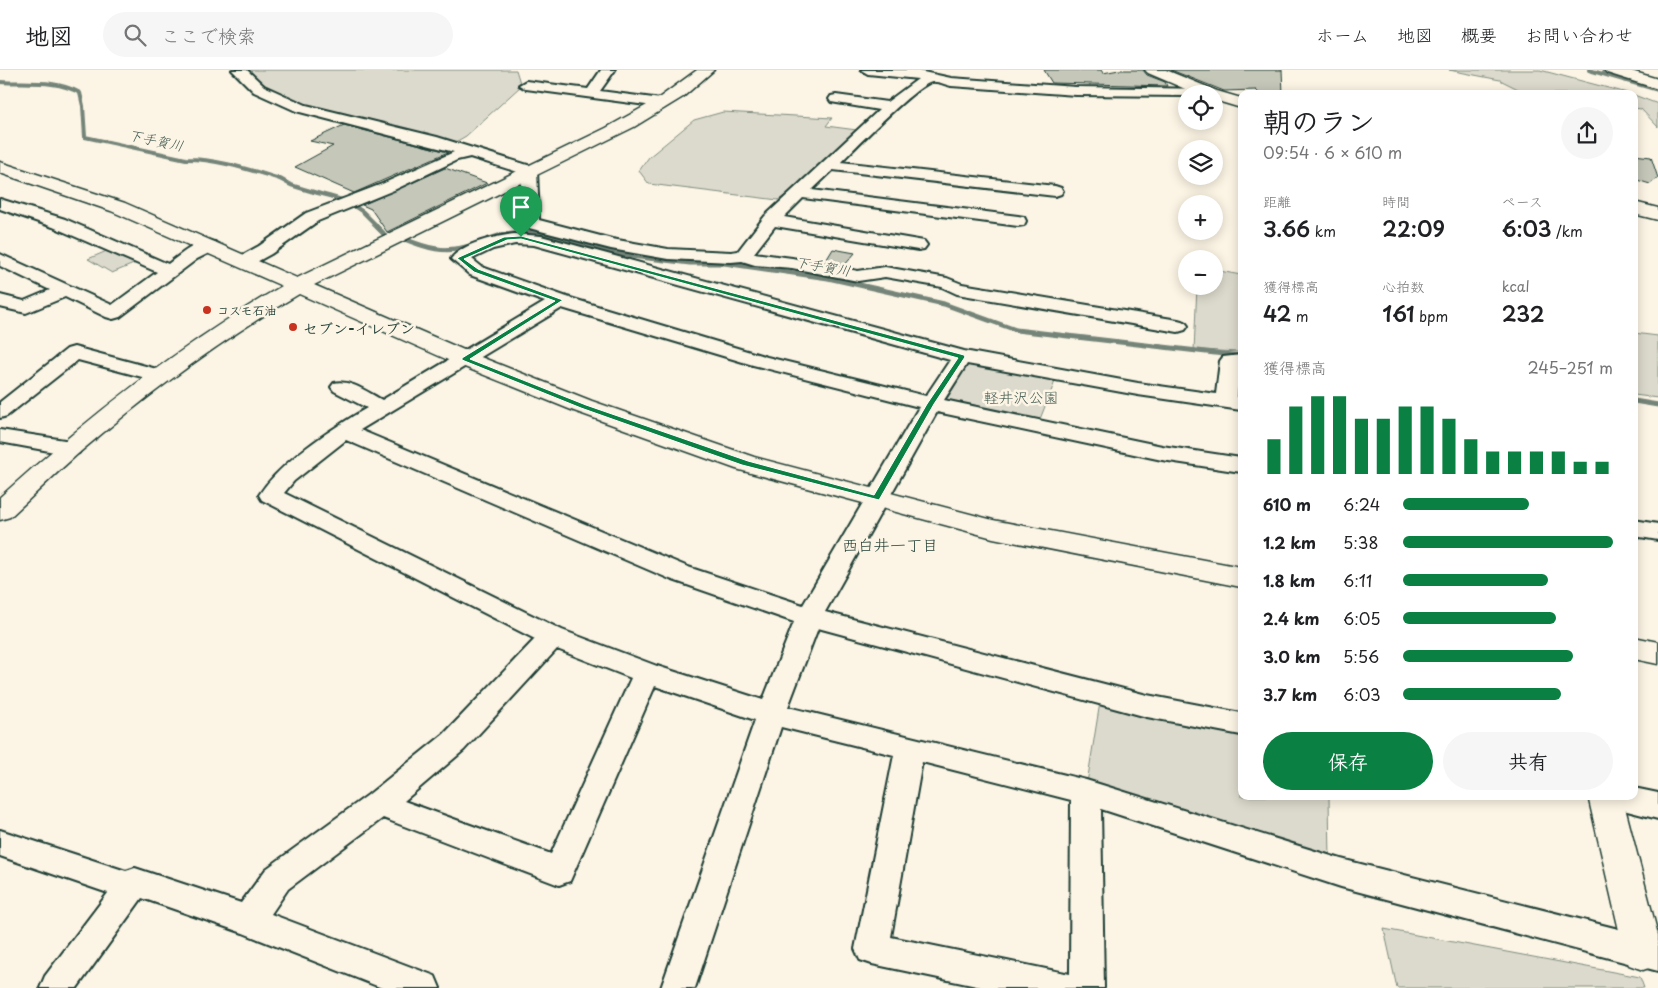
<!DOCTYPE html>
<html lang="ja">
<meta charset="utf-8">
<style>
body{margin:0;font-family:"Playpen Sans","Klee One",sans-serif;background:#f6f6f6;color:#202124;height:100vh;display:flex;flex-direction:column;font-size:19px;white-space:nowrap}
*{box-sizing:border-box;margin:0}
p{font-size:16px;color:#757577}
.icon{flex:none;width:28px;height:28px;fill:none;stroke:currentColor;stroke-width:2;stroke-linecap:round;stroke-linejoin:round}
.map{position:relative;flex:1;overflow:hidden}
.drawer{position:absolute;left:1238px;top:20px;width:400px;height:710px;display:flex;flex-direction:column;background:#fff;border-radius:10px;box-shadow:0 2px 12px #0003}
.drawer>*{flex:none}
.controls{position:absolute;left:1178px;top:15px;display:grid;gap:10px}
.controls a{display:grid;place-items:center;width:45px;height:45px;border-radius:50%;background:#fff;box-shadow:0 2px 12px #0003;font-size:25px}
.pin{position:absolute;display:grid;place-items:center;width:42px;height:42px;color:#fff;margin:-51px -21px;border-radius:50% 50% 50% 0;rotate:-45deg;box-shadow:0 0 5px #0007}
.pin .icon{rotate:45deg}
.round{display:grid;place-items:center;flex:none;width:52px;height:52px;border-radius:26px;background:#f6f6f6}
.summary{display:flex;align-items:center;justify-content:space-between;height:85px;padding:0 25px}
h1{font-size:28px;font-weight:600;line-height:38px}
.metrics{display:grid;grid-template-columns:repeat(3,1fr);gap:8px;height:85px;padding:5px 25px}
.metrics div{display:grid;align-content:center}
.metrics b{font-size:21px;font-weight:600}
.metrics small{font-size:14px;font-weight:400}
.metrics p{font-size:14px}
.chart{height:140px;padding:10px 25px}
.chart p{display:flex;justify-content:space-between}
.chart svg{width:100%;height:90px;margin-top:5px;stroke:#0b8043;stroke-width:6}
.button{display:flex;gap:10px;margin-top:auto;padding:10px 25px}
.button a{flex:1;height:58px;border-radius:30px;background:#0b8043;color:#fff;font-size:20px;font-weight:600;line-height:58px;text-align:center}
.button a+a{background:#f6f6f6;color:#202124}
ul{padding:0 25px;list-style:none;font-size:16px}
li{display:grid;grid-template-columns:80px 60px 1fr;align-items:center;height:38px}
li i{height:12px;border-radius:6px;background:#0b8043}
header{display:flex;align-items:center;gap:30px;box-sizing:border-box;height:70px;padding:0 25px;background:#fff;border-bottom:1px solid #e0e0e0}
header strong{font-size:24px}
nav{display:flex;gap:28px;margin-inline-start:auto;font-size:18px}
.search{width:350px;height:45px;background:#f6f6f6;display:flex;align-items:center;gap:12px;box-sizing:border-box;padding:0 18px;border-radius:28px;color:#757577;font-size:19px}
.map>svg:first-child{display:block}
.green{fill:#dcdacc;stroke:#7e8c80}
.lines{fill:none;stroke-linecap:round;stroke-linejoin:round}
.stream-far1{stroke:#758479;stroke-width:4}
.stream{stroke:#758479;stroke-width:5}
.building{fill:#c5c7b9;stroke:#1f3d34}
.minor-casing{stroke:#1f3d34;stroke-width:4}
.tertiary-casing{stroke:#1f3d34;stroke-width:3}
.minor{fill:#fcf5e5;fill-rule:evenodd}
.tertiary{fill:#fcf5e5;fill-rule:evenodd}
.route{fill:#0b8043;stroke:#fff;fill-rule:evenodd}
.poi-dot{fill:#c8321e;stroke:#fcf5e5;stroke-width:2}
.labels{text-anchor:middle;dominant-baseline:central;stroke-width:5;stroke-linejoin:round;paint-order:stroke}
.far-poi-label{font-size:12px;font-weight:bold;fill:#1f3d34;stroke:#fcf5e5;text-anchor:start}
.far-water-label{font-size:14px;font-style:italic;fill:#435a51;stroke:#fcf5e5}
.poi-label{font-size:15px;font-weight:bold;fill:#1f3d34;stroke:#fcf5e5;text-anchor:start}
.park-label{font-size:15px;fill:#455c52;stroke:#fcf5e5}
.neighbourhood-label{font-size:16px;fill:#1f3d34;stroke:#fcf5e5}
</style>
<header>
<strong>地図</strong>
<div class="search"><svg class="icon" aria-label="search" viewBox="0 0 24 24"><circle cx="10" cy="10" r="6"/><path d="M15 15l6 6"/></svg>ここで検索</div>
<nav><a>ホーム</a><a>地図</a><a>概要</a><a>お問い合わせ</a></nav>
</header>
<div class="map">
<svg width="1658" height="918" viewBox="0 0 1658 918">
<rect width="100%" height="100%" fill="#fcf5e5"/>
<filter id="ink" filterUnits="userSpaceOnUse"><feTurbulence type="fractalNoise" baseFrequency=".02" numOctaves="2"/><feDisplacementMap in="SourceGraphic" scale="10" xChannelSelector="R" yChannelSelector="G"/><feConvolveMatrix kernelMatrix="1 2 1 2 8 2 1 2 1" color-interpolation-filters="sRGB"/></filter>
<g filter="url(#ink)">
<path class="green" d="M244,0H516L521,16L466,66L452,74L294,33L264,18Z
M1449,0H1540L1631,24H1528L1500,10Z
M1634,25L1658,34V57L1641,39L1634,38Z
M723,42L832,48L826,56L857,60L798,118L778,130L649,114L639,101L649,87L694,50Z
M109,180L136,193L112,203L88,189Z
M1214,200L1241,205V282L1194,280L1197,216H1214Z
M1634,263L1658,266V328L1634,325Z
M978,293L1056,309L1038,354L953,336L947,329L967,296Z
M1101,626L1241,656V726H1329L1330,791L1087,713Z
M1384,859L1640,907L1644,918H1397Z"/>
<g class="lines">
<path class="stream-far1" d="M1589,0L1658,20
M0,12C28,14 55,9 80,23L83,36L85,67L186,89C217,89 247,99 277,108C282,109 286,113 291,115C308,121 326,125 343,130
M351,134L363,142L376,155"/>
<path class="stream" d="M374,154L383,163
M402,168C426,178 445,184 470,176
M486,170L501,165L536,162L623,185L690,193H724L828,208L944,234L1016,260L1241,286
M1634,331L1658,335"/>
</g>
<path class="building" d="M1044,0H1101L1103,3L1119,0H1143L1147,5L1165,12L1167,16L1052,13Z
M1171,0H1282L1283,24H1260L1256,20L1224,21Z
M344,55L448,82L354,123L295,97L333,76L310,71Z
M1634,85L1651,87L1658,108L1650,114L1634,109Z
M445,98L487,113L387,162L371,139L362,135Z
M833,179L855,183L844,196L825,192Z"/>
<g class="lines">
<defs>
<path id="minor" d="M232,0H247L264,16L306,35L437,67L534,97L537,100L539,150L612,169L668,179L731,182L738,181L765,146L879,40L831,32L829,29L831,26L836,25L887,32L918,9L868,4L861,0H914L951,8L1076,17L1210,19L1211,24H1186V26L1076,25L951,16C946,15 937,11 932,12C916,15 856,77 841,92L1055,116L1061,118L1063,121L1061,124L1055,126L833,100L812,120L1018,146L1024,147L1026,151L1024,155L1018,156L803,128L784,147L918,170L924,171L927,175L924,179L918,180L775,156L754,183L792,188L858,201L885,197L947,208L962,214L1178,250L1185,252L1188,256L1185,260L1178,262L957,224L942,217L885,207L858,211L792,198L755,195L742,191L731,192L668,189L611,179L525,157L523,153L521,103L470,87L457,90L394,120L318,151L271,184L251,195L245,196L239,195L236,191L239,187L259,176L306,143L382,114L454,82L296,41L254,22Z
M601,0H615L600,21L661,29L668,33L661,37L526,19L519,15L526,11L588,19Z
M0,129L65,149L168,194C180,185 198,168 215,172L218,176L215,180L197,189L120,247L113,249L106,247L65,227L26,243L0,237V225L24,231L50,220L0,196V184L112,235L157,202L53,157L0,139Z
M515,164L541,166L964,281L1138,313L1216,324L1220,291L1223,287L1241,285L1237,327L1241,328V340L1138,325L967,294L944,330L1162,376L1241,388V402L1162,390L937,342L825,542L1147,625L1241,643V665L1147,647L818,558L788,637L1086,710L1341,789L1658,869V901L1341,817L1101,739L1104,918H986L872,894L860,890L855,879L894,685L781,657L695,918H661L755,650L655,616L570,811L559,815L383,748L288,819L271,844L435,906L440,918H382L243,863L142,828L77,918H40L45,906L108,823L0,786V760L126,801L135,798L241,833L266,799L368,725L444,664L535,569L262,430L259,425C281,391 331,359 367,338L334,321L331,317L334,313C350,309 367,322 382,330L545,232L470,205L451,189C462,173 497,166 515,164ZM515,174L534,175L950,290L926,326L767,287L567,227L482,197L472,189L493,179ZM562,238L753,295L919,337L803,535L688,497L360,360ZM346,370L670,509L794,552L763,630L657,596L562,560L284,423L294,411ZM557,579L631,608L551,784L404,731L464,680ZM922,692L1071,730L1070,904L891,867Z
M74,277L168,302L171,306L168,310L161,312L78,290L7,346L0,348V332L67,279Z
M0,360L71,371L79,373L82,378L79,383L71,385L0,372Z
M1634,450L1658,454V470L1634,466Z
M1634,718L1658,723V749L1604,735L1600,726H1634Z"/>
<path id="tertiary" d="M697,0H714L683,27L634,57L314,215L473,284L592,331L754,387L993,450L1241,497V517L993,468L736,399L574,341L457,294L299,224C221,270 148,324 80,382C56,403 33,426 10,447L0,450V427C88,348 180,275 282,216L111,141L0,103V92L125,133L297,208L606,58L656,30Z
M1145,0H1166L1217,21L1241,28V38L1214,30V24H1197L1148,3Z
M1604,0H1628L1658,9V19L1607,3Z
M1634,132L1658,138V150L1634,144Z
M1634,567L1658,572V594L1634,589Z
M1588,726H1622L1658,865V892L1657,895L1643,900L1629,895L1624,882Z"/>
</defs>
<use href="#minor" class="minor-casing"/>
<use href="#tertiary" class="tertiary-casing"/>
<use href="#minor" class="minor"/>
<use href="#tertiary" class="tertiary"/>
</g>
</g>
<path class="route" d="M521,166L964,285L965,287L934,334L879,430L742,395L581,338L462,290V288L555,231L474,202L457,188L504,167ZM521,169L958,288L927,334L874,425L748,391L586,335L470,289L563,230L478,199L464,189L507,170Z"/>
<g class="poi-dot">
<circle cx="207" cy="240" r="5"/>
<circle cx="293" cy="257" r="5"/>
</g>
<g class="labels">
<g class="far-poi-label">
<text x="217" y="240">コスモ石油</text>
</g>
<g class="far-water-label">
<text transform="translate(156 70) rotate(12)">下手賀川</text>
<text transform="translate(823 196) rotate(10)">下手賀川</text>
</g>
<g class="poi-label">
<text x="303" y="257">セブン-イレブン</text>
</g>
<g class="park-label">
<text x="1021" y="326">軽井沢公園</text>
</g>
<g class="neighbourhood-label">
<text x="890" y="474">西白井一丁目</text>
</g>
</g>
</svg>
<div class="controls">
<a><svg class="icon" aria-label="locate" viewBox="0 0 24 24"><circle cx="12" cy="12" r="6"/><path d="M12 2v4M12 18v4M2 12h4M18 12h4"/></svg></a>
<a><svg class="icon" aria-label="layers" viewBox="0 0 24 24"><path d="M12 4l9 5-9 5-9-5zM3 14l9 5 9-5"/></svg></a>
<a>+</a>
<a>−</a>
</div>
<div class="pin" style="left:521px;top:167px;background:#1e9e55"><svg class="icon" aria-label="arrive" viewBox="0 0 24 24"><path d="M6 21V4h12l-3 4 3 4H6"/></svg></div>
<section class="drawer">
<div class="summary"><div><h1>朝のラン</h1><p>09:54 · 6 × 610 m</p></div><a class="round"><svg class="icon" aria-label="share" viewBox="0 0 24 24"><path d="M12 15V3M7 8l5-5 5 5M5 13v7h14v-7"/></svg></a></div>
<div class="metrics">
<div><p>距離</p><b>3.66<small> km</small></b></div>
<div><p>時間</p><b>22:09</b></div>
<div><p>ペース</p><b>6:03<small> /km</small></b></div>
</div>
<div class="metrics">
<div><p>獲得標高</p><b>42<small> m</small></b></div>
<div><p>心拍数</p><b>161<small> bpm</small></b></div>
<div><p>kcal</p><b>232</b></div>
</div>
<div class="chart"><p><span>獲得標高</span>245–251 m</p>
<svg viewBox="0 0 160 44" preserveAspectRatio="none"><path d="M5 44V27M15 44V11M25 44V6M35 44V6M45 44V17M55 44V17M65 44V11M75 44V11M85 44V17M95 44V27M105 44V33M115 44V33M125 44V33M135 44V33M145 44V38M155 44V38"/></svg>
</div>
<ul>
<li><b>610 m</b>6:24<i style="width:60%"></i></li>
<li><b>1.2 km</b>5:38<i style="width:100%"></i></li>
<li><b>1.8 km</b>6:11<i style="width:69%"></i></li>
<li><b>2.4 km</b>6:05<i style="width:73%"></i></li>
<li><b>3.0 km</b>5:56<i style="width:81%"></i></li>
<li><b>3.7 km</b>6:03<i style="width:75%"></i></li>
</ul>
<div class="button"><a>保存</a><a>共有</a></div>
</section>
</div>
